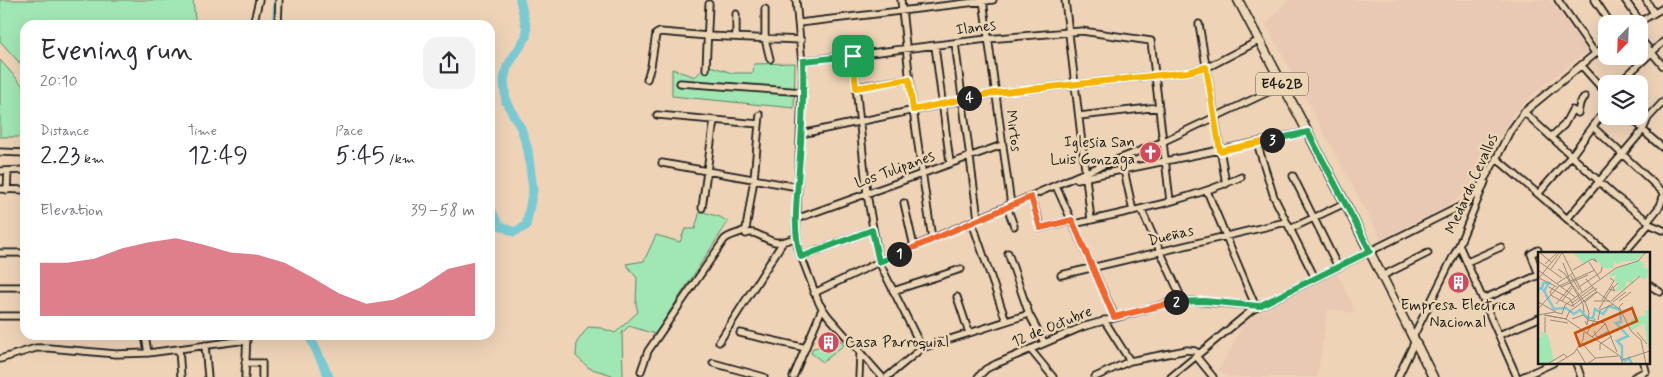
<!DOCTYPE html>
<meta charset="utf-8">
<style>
body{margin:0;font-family:Mynerve,sans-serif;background:#f2f2f3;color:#2b2b33;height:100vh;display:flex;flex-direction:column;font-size:19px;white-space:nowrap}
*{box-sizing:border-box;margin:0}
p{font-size:16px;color:#7c7c81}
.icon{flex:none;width:28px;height:28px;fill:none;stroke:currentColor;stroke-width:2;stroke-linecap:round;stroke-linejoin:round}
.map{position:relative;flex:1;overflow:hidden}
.drawer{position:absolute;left:20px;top:20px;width:475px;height:320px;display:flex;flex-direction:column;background:#fff;border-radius:15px;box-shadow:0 5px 20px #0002}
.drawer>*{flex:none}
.needle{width:32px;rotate:203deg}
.fabs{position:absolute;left:1598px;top:15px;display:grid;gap:10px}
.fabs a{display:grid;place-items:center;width:50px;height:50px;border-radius:10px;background:#fff;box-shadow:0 5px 20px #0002;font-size:25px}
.pin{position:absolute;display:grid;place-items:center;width:42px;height:42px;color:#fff;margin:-21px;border-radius:10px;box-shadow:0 2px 8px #0006}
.km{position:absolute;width:25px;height:25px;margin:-12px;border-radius:50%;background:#222;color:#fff;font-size:14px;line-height:25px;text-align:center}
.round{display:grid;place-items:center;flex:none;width:52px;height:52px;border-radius:15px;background:#f2f2f3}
.headline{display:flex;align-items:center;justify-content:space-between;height:85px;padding:0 20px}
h1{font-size:28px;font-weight:600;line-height:38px}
.stats{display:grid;grid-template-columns:repeat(3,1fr);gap:8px;height:85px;padding:5px 20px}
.stats div{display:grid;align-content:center}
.stats b{font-size:25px;font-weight:600}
.stats small{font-size:14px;font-weight:400}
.stats p{font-size:14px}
.chart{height:140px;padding:10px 20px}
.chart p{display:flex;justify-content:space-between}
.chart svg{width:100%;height:90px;margin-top:5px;fill:#d1495b;opacity:.7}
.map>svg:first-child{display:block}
.built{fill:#e9c8b4}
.green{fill:#a1e7b4;stroke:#5e8268}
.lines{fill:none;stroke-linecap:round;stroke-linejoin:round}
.canal{stroke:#7acad4;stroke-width:5}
.river{stroke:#7acad4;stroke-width:9}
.minor-casing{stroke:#1c1c1c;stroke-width:9}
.major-casing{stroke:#1c1c1c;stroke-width:11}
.minor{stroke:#ecd6b5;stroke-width:5.5}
.major{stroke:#ecd6b5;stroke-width:8}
.split-1-casing{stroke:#fff;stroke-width:10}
.split-2-casing{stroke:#fff;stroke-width:10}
.split-3-casing{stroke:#fff;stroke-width:10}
.split-4-casing{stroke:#fff;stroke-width:10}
.split-5-casing{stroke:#fff;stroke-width:10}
.split-1{stroke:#22a559;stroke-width:6}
.split-2{stroke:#f0652b;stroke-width:6}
.split-3{stroke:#22a559;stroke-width:6}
.split-4{stroke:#f5b400;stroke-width:6}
.split-5{stroke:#f5b400;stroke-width:6}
.labels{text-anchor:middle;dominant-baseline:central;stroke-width:5;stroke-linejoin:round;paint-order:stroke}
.shield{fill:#ecd6b5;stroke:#5a544a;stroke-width:1}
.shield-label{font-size:14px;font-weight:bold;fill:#1c1c1c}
.street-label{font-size:15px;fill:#1c1c1c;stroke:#ecd6b5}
.poi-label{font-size:15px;fill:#1c1c1c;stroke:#ecd6b5;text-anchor:end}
.inset-river{fill:none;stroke:#7acad4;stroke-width:2.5}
.inset-road{fill:none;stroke:#9a8a79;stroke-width:1}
.view{fill:#c9500e;fill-opacity:0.15;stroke:#c9500e;stroke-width:2.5}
.inset-edge{fill:none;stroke:#1c1c1c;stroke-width:2.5}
</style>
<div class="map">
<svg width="1663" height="377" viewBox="0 0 1663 377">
<rect width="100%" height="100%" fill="#eed3b7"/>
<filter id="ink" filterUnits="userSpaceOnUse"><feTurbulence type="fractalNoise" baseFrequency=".02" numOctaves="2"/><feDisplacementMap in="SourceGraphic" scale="10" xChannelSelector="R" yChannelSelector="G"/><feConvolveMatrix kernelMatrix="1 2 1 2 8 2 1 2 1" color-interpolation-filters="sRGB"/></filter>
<g filter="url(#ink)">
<path class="built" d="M1289,0H1550L1586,51L1533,94L1512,115L1478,173L1463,195L1449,205L1381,239L1266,24Z
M1337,274L1356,313L1328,309L1317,377H1228L1218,369L1227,357L1244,321Z"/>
<path class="green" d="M0,0H193L195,19L192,25H25V69L0,41Z
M0,60L25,88V137H0Z
M795,63L794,108L672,96V69L695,77L707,65L732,73H753L754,64Z
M700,211L720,217L728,222L655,334L629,326L622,333L623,377H613L612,375L589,368L576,356L577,342L588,327L601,328L615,333L638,312L636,304L637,278L626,264L644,261L656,235L680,242L685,229H695Z
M840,340L844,345L823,362L811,353L813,348L818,347L820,344L827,351Z"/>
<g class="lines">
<path class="canal" d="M274,25L276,0"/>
<path class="river" d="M490,208L499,225L514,232L526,226L533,190L528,150L521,128L506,102L504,80L507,67L526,37L527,30L520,0
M309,335L329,377"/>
<defs>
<path id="minor" d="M796,0L803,74L796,229L798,248L819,303L828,316L882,377
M901,0L913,110L932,239
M983,0L1011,205
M1065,0L1091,220
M1558,0L1595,53
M1595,0L1611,24
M1625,0L1640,21
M1646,0L1654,13
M765,9V39L770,59
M799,23L993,0
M1199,24L1226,184
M1636,24L1663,8
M253,25L259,0
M278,25L279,0
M736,37V14
M1639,37L1663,66
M955,43L978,219
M935,46L950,163
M853,56L867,194L879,262L922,348
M803,61L987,39L1082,31L1151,41L1170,201
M1581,65L1606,93
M706,69L709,4
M647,79L651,66L656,34L660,32L708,36L801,40
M680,83L803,92
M1618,84L1663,42
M856,87L909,79
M1524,112L1615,196L1648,221
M1079,116L1159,107
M1631,116L1649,136L1663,148
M759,124L760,115
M1593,127L1663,192
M801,134L995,93L1188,72L1212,65L1258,41
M1551,137L1564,125L1572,110L1578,113L1580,103L1585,97
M1257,143L1274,197L1315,278
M0,152L25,153
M1496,158L1607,253
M662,163L707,171L714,120
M1494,163L1509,133L1524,112L1606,45
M1124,170L1133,211
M0,171L25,170
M1293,176L1338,267
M1077,179L1308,132
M1056,186L1115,317
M0,189L25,190
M7,190L8,171
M1207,191L1255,305L1253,308
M1538,194L1571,156L1606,109
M1031,197L1041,228L1072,220
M904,203L914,247
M1007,207L1014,226
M702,208L707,171L798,187
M1141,209L1183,301
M796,219L1002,145
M1567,219L1643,130L1648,118L1663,102
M972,222L1006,321
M1074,224C1130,211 1187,201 1241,177
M1649,224L1663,230
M1290,229L1345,203
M746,234C756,229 765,241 776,242C783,243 790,239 796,238
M1459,245L1517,377
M1538,250L1531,254L1539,275
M0,253H25
M1008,253L1029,314L1044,342
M1624,253L1649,224L1648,221L1660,206L1663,197
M801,257L872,230
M1467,262L1501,247
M1061,275L1286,222
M1382,276L1428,253
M1649,285L1660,292
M0,287H25
M893,291L961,269
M814,293L879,262L1086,172L1162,142L1283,85
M957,297L969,333
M1483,299L1539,275
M0,316H25
M1104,320L1130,361
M740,333L806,348
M145,335L148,353
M1499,335L1539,318
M1413,337L1459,245L1485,182
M719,342L783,242
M205,345L208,377
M179,349L181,377
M1030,349L1053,377
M1196,356L1213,377
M0,359L36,348H49L116,354L148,353L246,340
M245,363H262V377
M713,363L764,377
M1576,363L1581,377
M641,371L648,351L724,240C731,233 739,235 746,229L754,179L759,124L657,115
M245,377L247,335
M793,377L822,309
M859,377L860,353
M887,377L922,348L1029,314
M978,377L986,369L996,364L1082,327L1169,303L1193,301L1259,306
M1095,377L1130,361L1187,350L1195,351L1198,353
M1171,377L1252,310L1465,204L1476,193L1495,161
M1398,377L1415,341
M1522,377L1553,363
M1634,377L1646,371L1644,363"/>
<path id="major" d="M1238,0L1345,203L1433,377"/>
</defs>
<use href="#minor" class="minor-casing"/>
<use href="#major" class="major-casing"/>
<use href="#minor" class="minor"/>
<use href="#major" class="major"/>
</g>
</g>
<g class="lines" filter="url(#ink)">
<defs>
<path id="split-1" d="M853,56L803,61C804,97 802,133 799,169C797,199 792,229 801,257L872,230L879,262L899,254"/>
<path id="split-2" d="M899,254L1031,197L1040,228L1072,220L1114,317L1176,302"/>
<path id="split-3" d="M1176,302L1204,301L1259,306L1370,251L1308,132L1272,140"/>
<path id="split-4" d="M969,98L995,93L1188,72L1206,67L1220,151L1272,140"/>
<path id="split-5" d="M853,56L856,88L909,79L913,110L969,98"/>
</defs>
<use href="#split-1" class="split-1-casing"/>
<use href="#split-2" class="split-2-casing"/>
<use href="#split-3" class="split-3-casing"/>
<use href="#split-4" class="split-4-casing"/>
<use href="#split-5" class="split-5-casing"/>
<use href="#split-1" class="split-1"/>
<use href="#split-2" class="split-2"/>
<use href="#split-3" class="split-3"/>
<use href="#split-4" class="split-4"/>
<use href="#split-5" class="split-5"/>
</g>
<defs>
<symbol id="church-disc" viewBox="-11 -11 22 22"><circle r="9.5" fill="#d1495b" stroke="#ecd6b5"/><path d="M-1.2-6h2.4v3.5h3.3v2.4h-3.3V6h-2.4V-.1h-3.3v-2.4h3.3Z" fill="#fff"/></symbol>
<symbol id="building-disc" viewBox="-11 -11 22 22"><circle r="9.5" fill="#d1495b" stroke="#ecd6b5"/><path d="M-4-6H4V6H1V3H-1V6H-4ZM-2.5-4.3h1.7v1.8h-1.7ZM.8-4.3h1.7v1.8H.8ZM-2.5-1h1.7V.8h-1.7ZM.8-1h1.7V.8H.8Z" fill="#fff"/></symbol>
</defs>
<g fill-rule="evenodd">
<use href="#church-disc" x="1138" y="140" width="25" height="25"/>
<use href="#building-disc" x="1446" y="270" width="25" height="25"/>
<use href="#building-disc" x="816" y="330" width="25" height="25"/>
</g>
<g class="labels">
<rect class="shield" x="1256" y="72.5" width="52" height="23" rx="4"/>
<g class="shield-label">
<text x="1282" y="84">E462B</text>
</g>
<g class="street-label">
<text transform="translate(976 28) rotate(-7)">Ilanes</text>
<text transform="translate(1013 131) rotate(82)">Mirtos</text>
<text transform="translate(895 170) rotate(-20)">Los Tulipanes</text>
<text transform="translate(1472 184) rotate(-66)">Medardo Cevallos</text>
<text transform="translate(1171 236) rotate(-14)">Dueñas</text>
<text transform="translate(1052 327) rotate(-22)">12 de Octubre</text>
</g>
<g class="poi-label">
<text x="1135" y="143">Iglesia San<tspan x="1135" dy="17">Luis Gonzaga</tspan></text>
<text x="1458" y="306" text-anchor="middle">Empresa Electrica<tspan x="1458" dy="17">Nacional</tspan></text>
<text x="845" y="343" text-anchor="start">Casa Parroquial</text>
</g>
</g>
<g transform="translate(1538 252)">
<rect width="112" height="112" fill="#eed3b7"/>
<path d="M35,0H107L97,9H85L79,12L77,9L75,16H65L57,6L46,12ZM102,8L107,13L104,14L111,18L108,28L101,25L96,26L95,32L88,29V36L78,40L80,31L76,28L79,23L69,25L78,17ZM106,58H112V94L110,95L106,71L93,79L92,71L95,66L108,63ZM2,79L10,83L16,109L0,112V86L4,85Z" fill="#a1e7b4"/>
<path class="inset-river" d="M0,36L4,37L5,31H11L6,39L16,57L28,56L36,62L42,58L50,66H55L57,57L65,62L71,54L82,58L83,70L78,71L90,84L79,89L84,94V106L87,109L91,106L94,112"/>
<path class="inset-road" d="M1,0L13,10M24,0L44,40M0,9L24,26M51,10L62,27M25,11L33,31L48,52L51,61L49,73L47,69M7,12L20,0M13,17L24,1M20,17L27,22L45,52L46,60M0,18L37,45M35,18L54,7L59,10L56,6M33,24L41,38M1,26L22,0M1,26L19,35M48,27L58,39L81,57M18,32L35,21M11,35L32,47L36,55M16,35L12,40L14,44L34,54L59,36M23,35L50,23M41,35L63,20L64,15M71,37L77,39L75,36L80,31M64,48L76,29L72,26M24,49L34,36M56,49H72M73,49L102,24M81,49L93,40M0,50L18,60M47,50L59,40M75,50L88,40M34,51L56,35M85,51L81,55L93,79L103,88L108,112M18,52L34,33M0,57L21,34L57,18M61,57L75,34M0,63L17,60L24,62L27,53L78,16L100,9L108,0M6,63L28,67L7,63M7,65V81M28,67L31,60L58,40M28,67L82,104L85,112M34,67L45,63L50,68L67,71L79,100M12,68L30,71M60,68L62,58L76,52M56,79L59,85L71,79M99,80L109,92M49,81L57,67M54,85L67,72M44,91L57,106M39,97L48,112M62,98V92L74,84M84,108L112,99M11,111L26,102L29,105M18,112L36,101L45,88L46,80M49,112L58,106L80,104"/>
<path class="view" d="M94,56L99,69L42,94L37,81Z"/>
<rect width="112" height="112" class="inset-edge"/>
</g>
</svg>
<div class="fabs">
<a><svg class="needle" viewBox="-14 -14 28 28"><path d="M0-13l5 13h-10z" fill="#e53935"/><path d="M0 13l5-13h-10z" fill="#7c7c81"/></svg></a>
<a><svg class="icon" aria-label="layers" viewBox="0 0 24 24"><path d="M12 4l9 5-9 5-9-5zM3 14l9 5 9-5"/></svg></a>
</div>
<div class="pin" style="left:853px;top:56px;background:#1e9e55"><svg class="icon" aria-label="arrive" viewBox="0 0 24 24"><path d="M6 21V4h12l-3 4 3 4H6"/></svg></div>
<b class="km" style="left:899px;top:254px">1</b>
<b class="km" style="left:1176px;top:302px">2</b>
<b class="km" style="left:1272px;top:140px">3</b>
<b class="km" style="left:969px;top:98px">4</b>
<section class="drawer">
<div class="headline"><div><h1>Evening run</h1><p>20:10</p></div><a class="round"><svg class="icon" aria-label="share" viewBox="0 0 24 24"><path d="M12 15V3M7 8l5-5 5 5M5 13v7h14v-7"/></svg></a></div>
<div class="stats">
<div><p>Distance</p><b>2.23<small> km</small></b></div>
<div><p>Time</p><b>12:49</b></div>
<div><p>Pace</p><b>5:45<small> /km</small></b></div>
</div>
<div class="chart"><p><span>Elevation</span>39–58 m</p>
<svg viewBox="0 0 160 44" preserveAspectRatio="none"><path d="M0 44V18L10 18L20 16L30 11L40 8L50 6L60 9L70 13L80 14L90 18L100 25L110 33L120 38L130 36L140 30L150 21L160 18V44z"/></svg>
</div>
</section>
</div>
